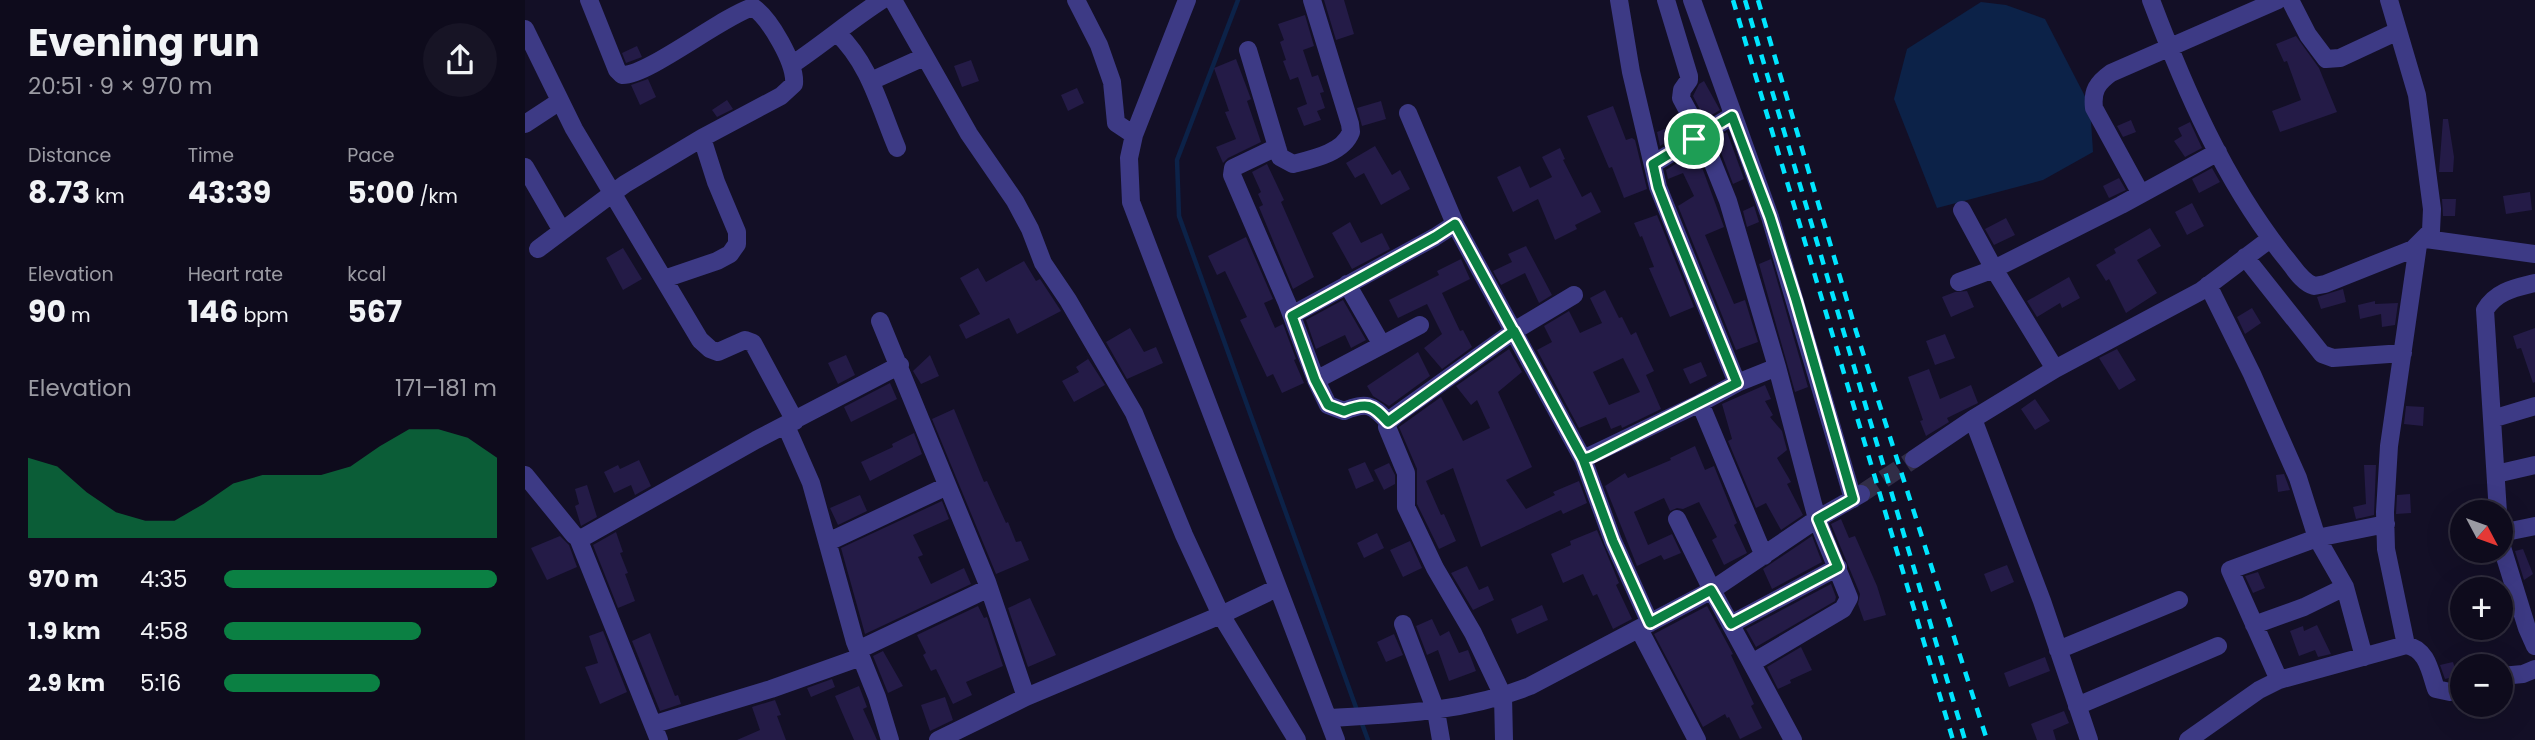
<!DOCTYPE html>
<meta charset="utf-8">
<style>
body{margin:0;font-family:Poppins,sans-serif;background:#171425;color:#f1f3f6;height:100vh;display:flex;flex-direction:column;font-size:26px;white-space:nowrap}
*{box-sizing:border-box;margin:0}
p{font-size:23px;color:#9b9ba3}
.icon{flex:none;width:38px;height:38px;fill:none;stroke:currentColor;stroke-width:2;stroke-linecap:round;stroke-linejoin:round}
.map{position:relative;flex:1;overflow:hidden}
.panel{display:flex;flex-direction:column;background:#0e0b1c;width:525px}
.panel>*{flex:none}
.needle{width:46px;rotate:131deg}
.controls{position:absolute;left:1925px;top:500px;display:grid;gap:14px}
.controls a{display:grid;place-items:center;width:63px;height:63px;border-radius:50%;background:#0e0b1c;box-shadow:0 7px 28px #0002,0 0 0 2px #2e2b3b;font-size:35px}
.pin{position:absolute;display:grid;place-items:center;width:60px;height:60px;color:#fff;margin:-30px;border:4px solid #fff;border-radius:50%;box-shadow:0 2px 7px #0007}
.round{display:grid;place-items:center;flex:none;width:74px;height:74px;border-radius:37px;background:#171425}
.headline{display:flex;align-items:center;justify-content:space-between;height:119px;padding:0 28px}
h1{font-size:38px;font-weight:700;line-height:52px}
.metrics{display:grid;grid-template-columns:repeat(3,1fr);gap:10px;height:119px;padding:7px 28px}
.metrics div{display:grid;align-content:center}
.metrics b{font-size:30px;font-weight:700}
.metrics small{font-size:19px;font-weight:400}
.metrics p{font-size:19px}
.chart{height:196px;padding:14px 28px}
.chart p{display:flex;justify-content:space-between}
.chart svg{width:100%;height:126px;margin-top:7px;fill:#0b8043;opacity:.7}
ul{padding:0 28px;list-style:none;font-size:23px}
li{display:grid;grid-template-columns:112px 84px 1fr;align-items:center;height:52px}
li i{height:18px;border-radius:9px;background:#0b8043}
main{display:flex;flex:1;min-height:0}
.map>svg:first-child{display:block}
.water{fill:#0c2248}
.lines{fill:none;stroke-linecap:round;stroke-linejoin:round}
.stream{stroke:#0c2248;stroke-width:4.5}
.building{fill:#241b47;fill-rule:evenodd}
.minor-tunnel{stroke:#312d47;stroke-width:18;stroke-dasharray:18 9;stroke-linecap:butt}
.minor{stroke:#3d3a85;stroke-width:18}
.rail{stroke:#00e5ff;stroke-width:4.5;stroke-dasharray:10 9;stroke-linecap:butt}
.route-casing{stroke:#fff;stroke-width:14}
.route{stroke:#0b8043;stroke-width:9}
</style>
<main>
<section class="panel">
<div class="headline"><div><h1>Evening run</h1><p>20:51 · 9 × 970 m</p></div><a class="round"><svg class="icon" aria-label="share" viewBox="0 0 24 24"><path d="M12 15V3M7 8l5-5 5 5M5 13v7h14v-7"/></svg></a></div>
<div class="metrics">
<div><p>Distance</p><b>8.73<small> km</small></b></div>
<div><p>Time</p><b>43:39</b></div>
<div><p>Pace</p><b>5:00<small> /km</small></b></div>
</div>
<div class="metrics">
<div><p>Elevation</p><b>90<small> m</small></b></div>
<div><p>Heart rate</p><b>146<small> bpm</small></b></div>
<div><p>kcal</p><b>567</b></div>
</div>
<div class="chart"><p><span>Elevation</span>171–181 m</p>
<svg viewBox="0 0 160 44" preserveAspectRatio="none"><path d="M0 44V16L10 19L20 28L30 35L40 38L50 38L60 32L70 25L80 22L90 22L100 22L110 19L120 12L130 6L140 6L150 9L160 16V44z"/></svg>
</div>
<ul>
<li><b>970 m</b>4:35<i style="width:100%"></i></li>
<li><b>1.9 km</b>4:58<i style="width:72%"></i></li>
<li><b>2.9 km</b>5:16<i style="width:57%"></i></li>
</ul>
</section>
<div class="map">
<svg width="2010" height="740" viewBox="0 0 2010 740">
<rect width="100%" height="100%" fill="#130f26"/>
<path class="water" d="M1456,2L1481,5L1520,19L1565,106L1568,152L1518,180L1412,208L1369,99L1382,49Z"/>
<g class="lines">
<path class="stream" d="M713,0L652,160L654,216L833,713
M836,721L843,740"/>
</g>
<path class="building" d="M799,0H819L829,34L811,40Z
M780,15L789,46L778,50L787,77L793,75L799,92L795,93L800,108L792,111L796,120L779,126L772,108L782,104L773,77L765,80L758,61L761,60L755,42L759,40L753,24Z
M1771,36L1794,68L1812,112L1755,132L1747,111L1776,100L1762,61L1759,62L1751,44Z
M112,46L117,57L101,63L97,53Z
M711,59L726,99L722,101L736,142L703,158L698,163L691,147L711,139L700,112L704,111L689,68Z
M446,60L454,81L437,87L429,66Z
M123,79L131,97L115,105L106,85Z
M1179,81L1195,110L1180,119L1168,96L1174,84Z
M552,88L559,103L543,111L536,95Z
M202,100L208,109L192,117L187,110Z
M856,101L861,119L837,126L832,108Z
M1088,106L1101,140L1107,138L1110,140L1122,189L1099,198L1087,167L1084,168L1062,116Z
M1918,119H1923L1929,157L1928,172H1914Z
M1606,120L1611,132L1598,137L1592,126Z
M1665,122L1677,148L1660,157L1649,141L1657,136L1653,128Z
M1149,125L1153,135L1135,146L1132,132Z
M1202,132L1219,179L1208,184L1191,139Z
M850,146L867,175L875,170L885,189L856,205L839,173L830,178L821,163Z
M1035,148L1040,159L1038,160L1057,197L1066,192L1076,212L1050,225L1052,229L1030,240L1013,199L988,212L972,177L995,166L1005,188L1027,177L1017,157Z
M1171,151L1199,227L1180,235L1209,304L1220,300L1233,342L1211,350L1153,206L1169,196L1158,173L1143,179L1141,170Z
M742,164L759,200L756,202L789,277L768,289L734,207L738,205L733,194L736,192L727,172Z
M1687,168L1695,182L1674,193L1667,179Z
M1594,178L1601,190L1584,198L1578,186Z
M2005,192L2007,210L1981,214L1978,196Z
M1917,199H1931L1930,216H1918Z
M1667,203L1679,226L1662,235L1650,212Z
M1229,206L1234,222L1222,227L1218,211Z
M1132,215L1169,307L1145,317L1124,268L1129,267L1117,236L1115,237L1109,223Z
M1481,218L1490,235L1469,245L1460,229Z
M825,222L836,243L857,233L865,249L827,269L807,233Z
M1625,228L1636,246L1612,260L1632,293L1601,313L1584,279L1581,281L1571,265L1591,253L1589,249Z
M721,237L748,299L739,303L750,328L758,324L771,359L769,360L779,383L757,393L748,374L742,377L715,320L722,317L700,271L692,275L683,256Z
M1001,246L1027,295L1014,303L1000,273L976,285L968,271L987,262L983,254Z
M98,248L117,279L98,290L81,258Z
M936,259L945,279L917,293L935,331L938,330L947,347L917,369L899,348L917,334L902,304L873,318L864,300L914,275L912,271Z
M1246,259L1283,387L1270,392L1234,264Z
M499,261L511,281L515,279L536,311L492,334L484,318L441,339L434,325L455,314L435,278L453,268L461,282Z
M1544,277L1555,298L1537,308L1535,303L1512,317L1502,301Z
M1818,289L1821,302L1796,309L1792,297Z
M1080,290L1094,318L1097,317L1106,335L1111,332L1117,346L1129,371L1121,375L1136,409L1097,428L1096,425L1086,429L1081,417L1054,428L1012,350L1027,342L1019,326L1044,311L1055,333L1077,323L1065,298ZM1098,358L1115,392L1084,405L1068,372Z
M1442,291L1449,307L1426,317L1417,297L1430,292Z
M818,300L841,340L826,348L820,335L791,349L781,320Z
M1850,301V304L1873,303L1870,325L1857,327L1856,314L1835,319L1833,305Z
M1727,308L1736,323L1720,334L1712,317Z
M605,328L619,352L631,347L638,363L602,379L581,342Z
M2010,328V382L2008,383L1996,348L1992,349L1988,336Z
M1420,334L1430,358L1410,365L1401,341Z
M984,349L997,372L973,392L1007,467L981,480L1001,509L1030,495L1028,492L1054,481L1062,503L1038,514L1036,510L956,547L928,468L901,481L916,515L919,514L931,541L914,549L892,504V469L874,427L916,397L938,441L965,428L952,400L946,405L931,386Z
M1592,349L1611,380L1594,390L1574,358Z
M893,352L905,376L864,406L848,396L842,386Z
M560,354L580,385L549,402L537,381L554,372L551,367L563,359Z
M321,355L330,375L313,384L303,363Z
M405,355L414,376L396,384L388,371Z
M1176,362L1182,376L1165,384L1158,369Z
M1404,369L1415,399L1446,385L1453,403L1422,418L1424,422L1401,436L1395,421L1398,420L1383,377Z
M365,383L372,399L326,422L319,407Z
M1240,385L1246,399L1240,401L1248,415L1245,417L1257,431L1262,450L1252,458L1266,482L1262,484L1278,515L1256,530L1241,503L1231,508L1203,441L1207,439L1197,404Z
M1510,399L1525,421L1510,430L1496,409Z
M1881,406L1899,407L1898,426L1879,424Z
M429,409L459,482L462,481L481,523L483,522L491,542L496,541L504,560L471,574L407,419Z
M389,433L397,454L345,481L336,462L368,447L367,444Z
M1170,446L1180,470L1189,466L1212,523L1209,525L1222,553L1199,565L1187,540L1192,537L1174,502L1158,509L1152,508L1145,511L1139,498L1109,512L1123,545L1147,534L1156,553L1139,560L1136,555L1112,566L1080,486L1100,473L1103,478L1146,460L1145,458Z
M114,460L126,486L110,495L106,485L89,493L79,472L93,465L95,469Z
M840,462L849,481L831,489L823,469Z
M864,463L870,475V484L859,490L849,470Z
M1839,465H1851L1849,515L1831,519L1828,507L1841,504Z
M1759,474L1765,490L1753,492L1751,475Z
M62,485L72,517L56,526L50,506L54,504L50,489Z
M1885,494L1886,513L1871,514L1872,495Z
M335,495L342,511L313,525L305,508Z
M417,501L424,519L388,535L398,555L393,557L406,584L439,568L446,584L340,634L316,548Z
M1316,519L1324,538L1330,536L1352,586L1361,615L1339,621L1333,604L1335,594L1306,524Z
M1072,530L1094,583L1091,585L1107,619L1088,629L1072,594L1068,596L1058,574L1038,583L1026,554L1046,545L1045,541Z
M91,532L98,552L95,553L103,573L100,574L110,601L93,608L68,545Z
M852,533L859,548L839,558L832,543Z
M35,536L44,545L52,567L22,580L6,548Z
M1287,536L1297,562L1247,589L1238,569Z
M885,541L897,568L878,577L865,550Z
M1998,549L2008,574L1999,580L1990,551Z
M1482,565L1489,582L1466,592L1459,574Z
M942,566L954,590L963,586L969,600L948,610L926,573Z
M1733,572L1740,588L1728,593L1720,576Z
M1306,584L1311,597L1310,601L1231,647L1221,629Z
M505,598L531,655L503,667L483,608Z
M1017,605L1023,620L992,634L986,619Z
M453,606L459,618L462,617L478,666L441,682L447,695L428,704L411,669L406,671L398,655L401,653L392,635Z
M1182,606L1208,654L1206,655L1229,704L1226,706L1237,728L1215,739L1204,717L1202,718L1200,714L1178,727L1129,634Z
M907,619L915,636L924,631L934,653L943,650L951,671L924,681L913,650L902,655L891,626Z
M1792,625L1806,654L1793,657L1790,650L1774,656L1765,631L1778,626L1779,631Z
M78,631L102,692L75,704L60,667L73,663L64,636Z
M125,633L150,696L153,695L156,704L135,711L107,641Z
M869,634L878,655L861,662L852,642Z
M1276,647L1287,670L1265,680L1266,683L1253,689L1242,667Z
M358,651L378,686L363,693L348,656Z
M1520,657L1525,671L1484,687L1479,673Z
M1928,662L1932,676L1920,679L1915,665Z
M307,679L310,687L286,697L282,688Z
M334,686L342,707L338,709L352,740H329L310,696Z
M420,697L428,720L405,731L396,705Z
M250,700L256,715L252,716L261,740H212L235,730L227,707Z
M1539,711L1544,723L1528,730L1531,740H1512L1506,724Z"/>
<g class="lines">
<path class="minor-tunnel" d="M1336,494L1389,459"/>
<path class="minor" d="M368,0L444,134L490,201L505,229L518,263L543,300L609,413L659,535L696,615L772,740
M551,0L574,45L587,82L591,123L609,135
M662,0L609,135L604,158L606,202L811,740
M1094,0L1106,72L1133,187L1212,383
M1141,0L1164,76V80L1157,90L1156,98L1179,141L1203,201L1252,367L1292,519L1324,598L1318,609L1227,663
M1167,0L1245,217L1328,499
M1626,0C1660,90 1699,180 1759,256C1768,266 1776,282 1789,286L1800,284L1888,249L1906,231L1907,209L1892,95L1864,0
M1765,0L1783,35L1801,59L1815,58L1873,31
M0,29L49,129L175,340L185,349L193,352L220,340L228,343L270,421
M312,33C345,64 355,108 372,148
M723,50L755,157L768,164C788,159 818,153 826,132L825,124L787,0
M268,64C299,43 326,20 357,0
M346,81L399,57
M883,113L930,224L1058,459L1088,541L1125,623
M0,124L35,101
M752,147L708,168L707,175L762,303L791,380L803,405L819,411C842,402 847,404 863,422
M1128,164L1207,116
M0,167L37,231
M1616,194L1569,108C1567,91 1572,83 1586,73L1753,0
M1437,210L1469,269L1530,369
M1901,239L2010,254
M13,249L100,184L177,138L256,96L269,84C271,63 245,19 228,7C198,16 121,77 97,75L92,70L64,0
M1720,257L1797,354L1808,358L1878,353
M139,279L192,261L205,254L212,244V232L191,182L177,138
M1434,282L1469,269L1596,205L1693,152
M822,284L857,345
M1683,285L1727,374L1773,478L1792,538L1820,587L1839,657
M767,315L910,237L930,224
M355,321L462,582L501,697
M791,380L895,325
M1175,403L1239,556
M1448,419L1517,601L1564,740
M1967,419L2010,406
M261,426L286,483L330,642L352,697L365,740
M1058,459L1175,403L1212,383L1252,367
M1389,459L1448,419L1530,369L1676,291L1745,239
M1971,474L2010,465
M0,475L49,535L53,538L59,537L231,440L375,365
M1973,513L1960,310C1971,291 1990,288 2010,283
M1152,519L1187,590L1268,740
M1976,533L2010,526
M53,538L134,740
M303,542L422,486
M1976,544L2002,628L2010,646
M878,624L911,711L916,740
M1206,624L1313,567
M1729,625L1779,607L1820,587
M1114,629L1172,740
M1881,645L1861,549L1860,512L1864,446L1893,245
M333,650L464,588
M1533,650L1654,600
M1976,676L1998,674L2010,669
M1754,680L1705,570L1792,538L1861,524
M1552,706L1693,646
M804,718C874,714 939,712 1005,686L1187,590L1292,519L1336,494
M130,724L246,689L336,657
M413,740L501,697L696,615L752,588
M979,740L978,696L948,633L910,568L881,507V473L862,427L863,422L871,415L989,331L1049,295
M1663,740L1734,690L1754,680L1881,645C1902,649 1905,671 1911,689L1925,692L1937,688"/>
<path class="rail" d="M1208,0L1428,740
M1220,0L1440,740
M1233,0L1331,331L1462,740"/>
</g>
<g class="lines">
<defs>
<path id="route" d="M1169,139L1128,164L1133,187L1147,223L1212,383L1066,457L1058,459L930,224L910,237L767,316L790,380L803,405L819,411C842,402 847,404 863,422L989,331L1058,459L1088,541L1125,623L1186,590L1206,624L1313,567L1293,519L1328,499L1271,300L1245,217L1207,116L1169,139"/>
</defs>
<use href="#route" class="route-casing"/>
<use href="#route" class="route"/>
</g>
</svg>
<div class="controls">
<a><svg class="needle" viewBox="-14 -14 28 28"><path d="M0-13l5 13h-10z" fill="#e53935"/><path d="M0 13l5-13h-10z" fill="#9b9ba3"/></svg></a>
<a>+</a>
<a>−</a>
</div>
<div class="pin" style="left:1169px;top:139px;background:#1e9e55"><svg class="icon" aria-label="arrive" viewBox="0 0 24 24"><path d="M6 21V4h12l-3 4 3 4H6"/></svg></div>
</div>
</main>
